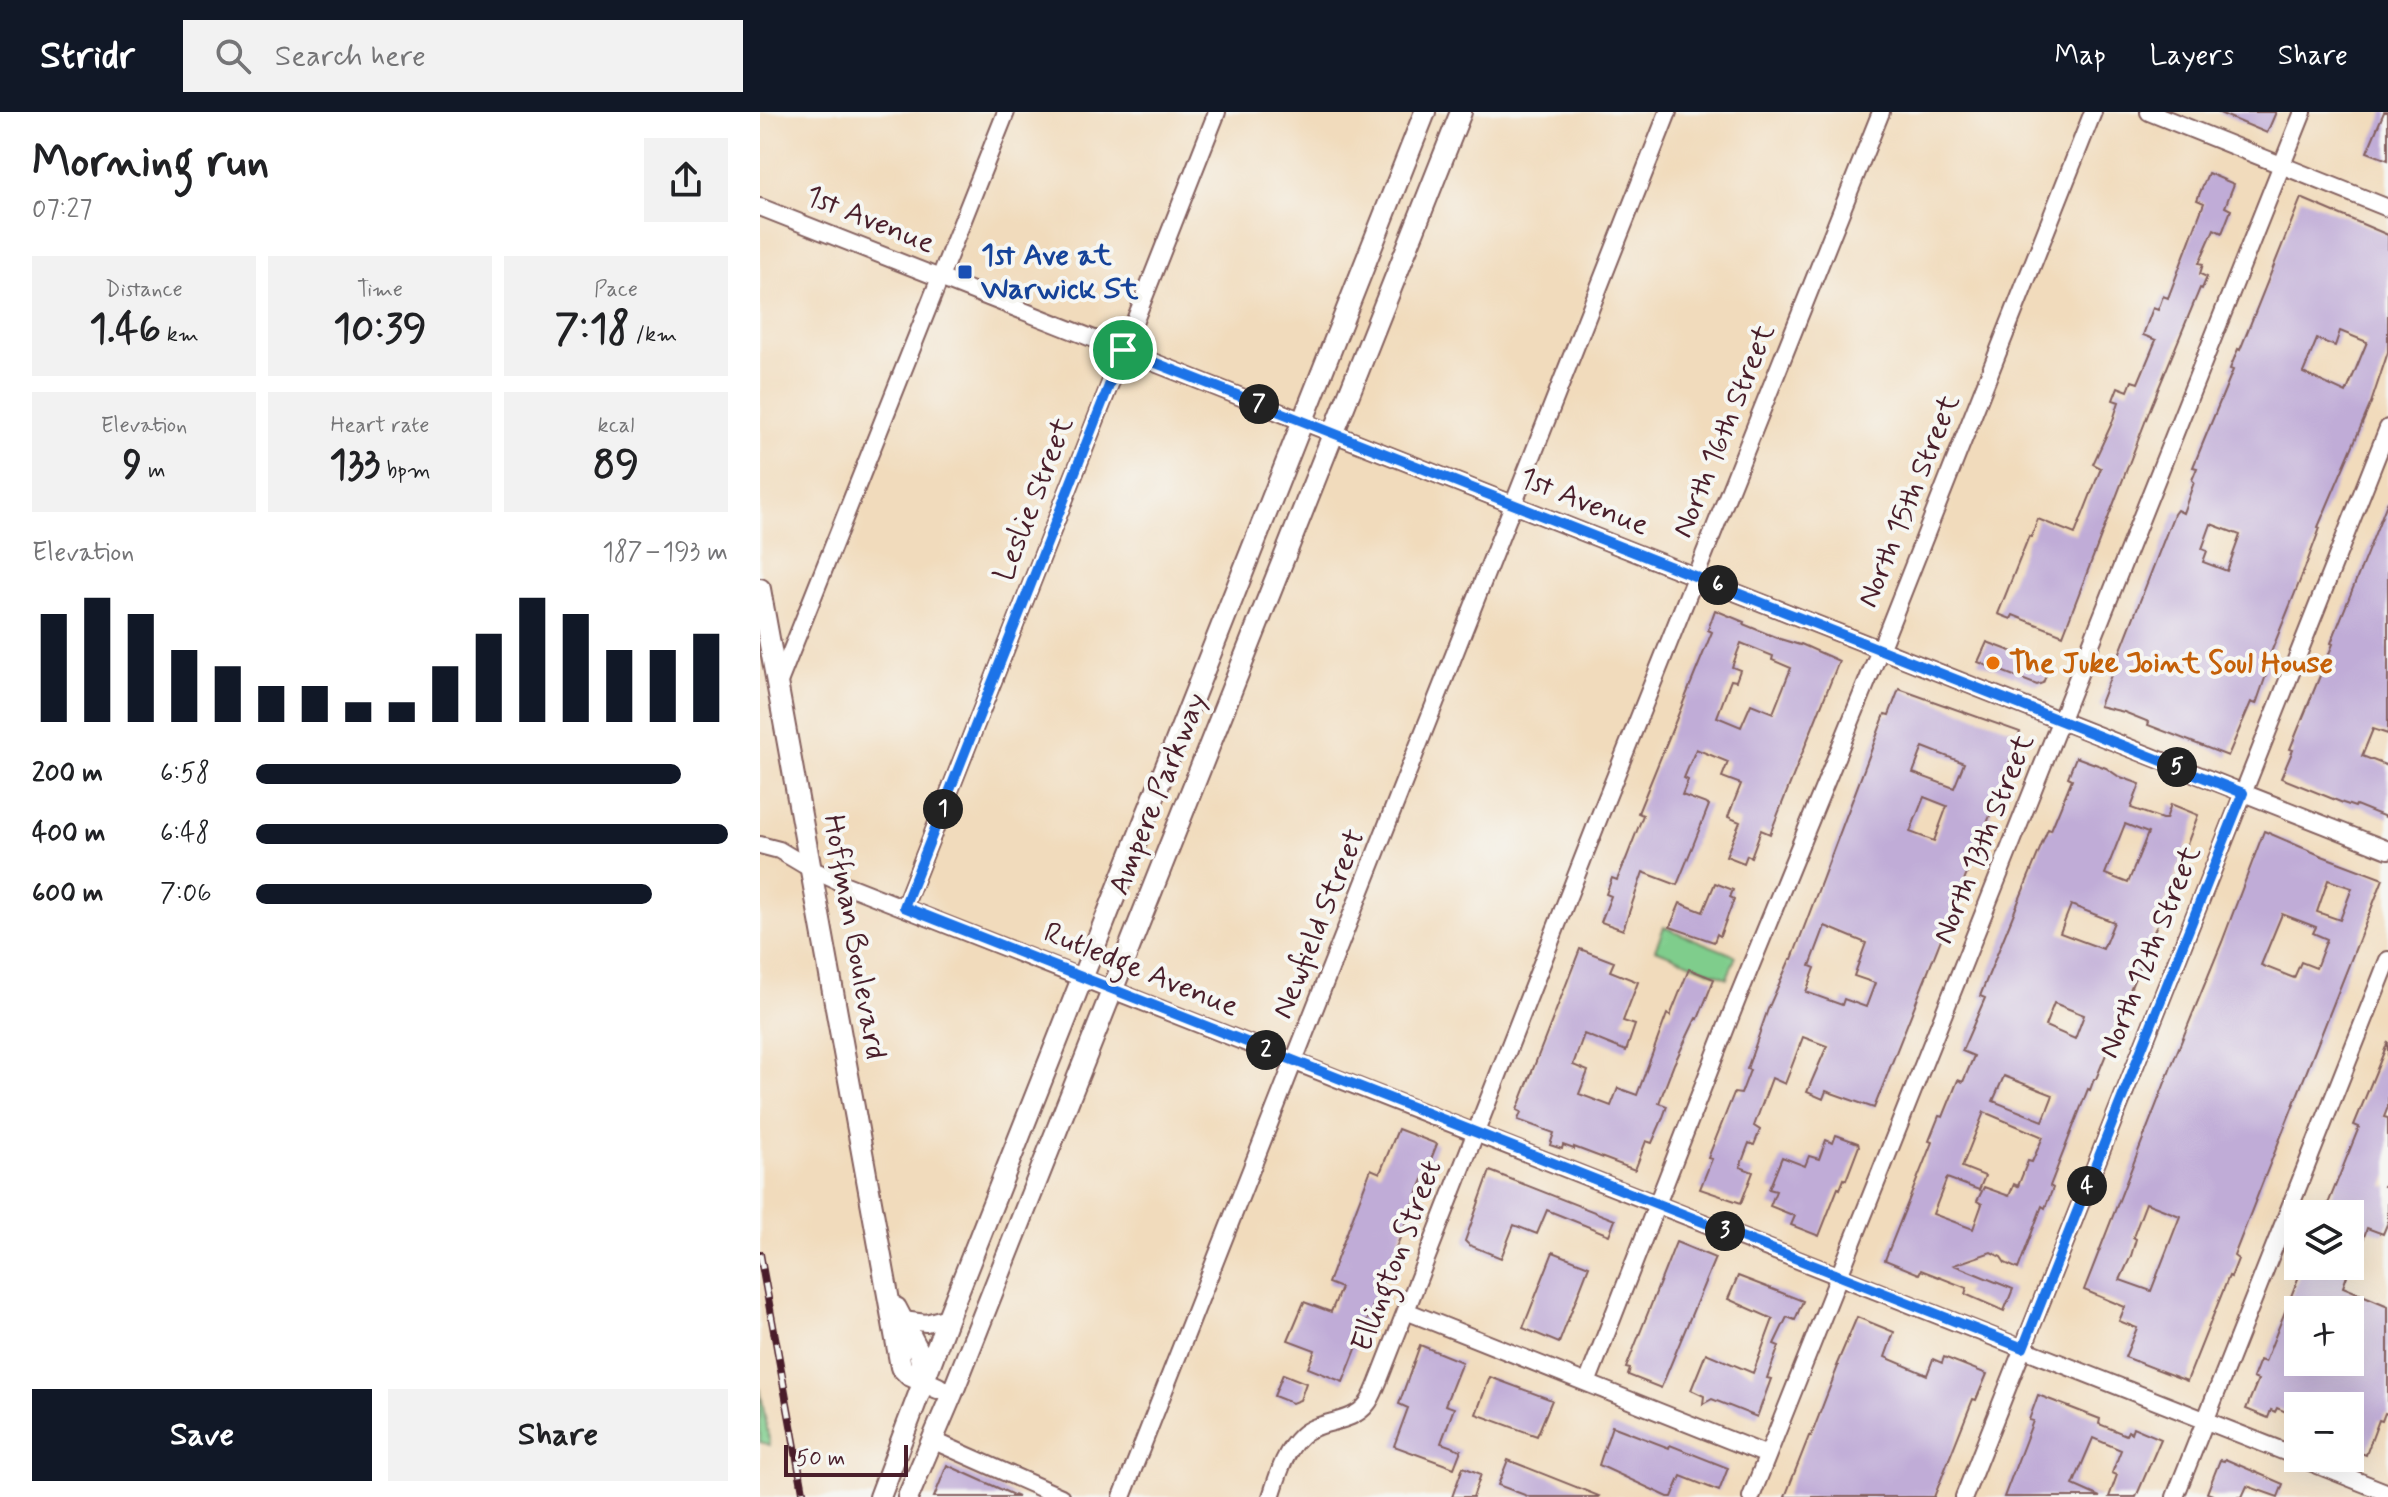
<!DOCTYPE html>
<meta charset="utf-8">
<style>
body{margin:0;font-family:Mynerve,sans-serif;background:#f2f2f2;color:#202124;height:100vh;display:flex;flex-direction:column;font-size:30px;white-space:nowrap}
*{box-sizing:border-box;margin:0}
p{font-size:26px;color:#757577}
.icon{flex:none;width:44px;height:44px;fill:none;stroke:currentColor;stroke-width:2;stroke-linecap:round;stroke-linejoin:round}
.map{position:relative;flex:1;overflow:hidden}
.details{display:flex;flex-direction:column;background:#fff;width:760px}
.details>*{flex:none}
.controls{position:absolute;left:1524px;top:1088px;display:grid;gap:16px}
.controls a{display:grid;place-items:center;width:80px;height:80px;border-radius:0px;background:#fff;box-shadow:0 8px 32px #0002;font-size:40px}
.scale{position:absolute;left:24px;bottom:20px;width:124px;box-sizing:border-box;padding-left:8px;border:4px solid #4a1f2b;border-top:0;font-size:22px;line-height:28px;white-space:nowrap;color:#4a1f2b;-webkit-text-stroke:6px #f6f6f2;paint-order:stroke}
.pin{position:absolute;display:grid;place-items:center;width:68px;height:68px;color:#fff;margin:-34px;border:4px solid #fff;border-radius:50%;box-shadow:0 2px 8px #0007}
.km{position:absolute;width:40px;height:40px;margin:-20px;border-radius:50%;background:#222;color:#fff;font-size:22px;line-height:40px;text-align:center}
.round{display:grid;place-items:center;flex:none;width:84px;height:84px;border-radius:0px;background:#f2f2f2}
.headline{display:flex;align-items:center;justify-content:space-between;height:136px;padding:0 32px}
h1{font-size:44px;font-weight:800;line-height:60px}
.stats{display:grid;grid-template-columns:repeat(3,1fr);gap:12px;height:136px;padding:8px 32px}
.stats div{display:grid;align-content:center;border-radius:0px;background:#f2f2f2;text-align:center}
.stats b{font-size:40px;font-weight:800}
.stats small{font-size:22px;font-weight:400}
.stats p{font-size:22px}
.chart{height:224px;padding:16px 32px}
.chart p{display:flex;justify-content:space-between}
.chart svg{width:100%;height:144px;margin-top:8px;stroke:#111827;stroke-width:6}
.cta{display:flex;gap:16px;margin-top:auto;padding:16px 32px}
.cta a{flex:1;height:92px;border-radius:0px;background:#111827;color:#fff;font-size:32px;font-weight:800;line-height:92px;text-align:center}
.cta a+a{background:#f2f2f2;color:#202124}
ul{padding:0 32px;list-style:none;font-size:26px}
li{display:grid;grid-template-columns:128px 96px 1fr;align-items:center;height:60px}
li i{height:20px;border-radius:10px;background:#111827}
header{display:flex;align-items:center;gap:48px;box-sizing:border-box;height:112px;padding:0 40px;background:#111827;color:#fff}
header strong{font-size:38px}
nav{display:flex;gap:44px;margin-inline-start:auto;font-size:28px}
.search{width:560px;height:72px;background:#f2f2f2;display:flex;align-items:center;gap:20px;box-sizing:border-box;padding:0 28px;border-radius:0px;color:#757577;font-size:30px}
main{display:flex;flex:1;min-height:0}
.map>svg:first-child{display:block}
.green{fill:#7fcd8c;stroke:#64765c;stroke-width:2}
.building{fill:#c0acd7;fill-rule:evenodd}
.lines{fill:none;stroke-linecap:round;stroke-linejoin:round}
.minor-casing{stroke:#84615e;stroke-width:20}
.tertiary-casing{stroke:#84615e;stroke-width:24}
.minor{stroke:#fff;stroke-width:16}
.tertiary{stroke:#fff;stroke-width:20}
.rail-casing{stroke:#4a1f2b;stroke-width:8}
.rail{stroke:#f6f6f2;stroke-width:5;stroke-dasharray:15;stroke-linecap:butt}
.route-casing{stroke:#fff;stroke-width:16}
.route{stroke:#1a73e8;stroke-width:10}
.transit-dot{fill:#1a4fb4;stroke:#f6f6f2;stroke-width:3}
.food-dot{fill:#e8710a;stroke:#f6f6f2;stroke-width:3}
.labels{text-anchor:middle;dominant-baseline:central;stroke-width:8;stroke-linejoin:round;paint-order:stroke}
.street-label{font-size:30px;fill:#4a1f2b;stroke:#f6f6f2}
.transit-label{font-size:30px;font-weight:bold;fill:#164399;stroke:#f6f6f2;text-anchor:start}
.food-label{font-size:30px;font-weight:bold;fill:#c56008;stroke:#f6f6f2;text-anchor:start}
</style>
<header>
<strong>Stridr</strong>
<div class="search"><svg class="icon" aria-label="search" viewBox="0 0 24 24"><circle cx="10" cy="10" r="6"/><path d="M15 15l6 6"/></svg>Search here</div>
<nav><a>Map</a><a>Layers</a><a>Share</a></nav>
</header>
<main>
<section class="details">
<div class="headline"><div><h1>Morning run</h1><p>07:27</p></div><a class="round"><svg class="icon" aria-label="share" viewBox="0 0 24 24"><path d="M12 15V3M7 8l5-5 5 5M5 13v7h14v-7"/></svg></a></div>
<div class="stats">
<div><p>Distance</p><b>1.46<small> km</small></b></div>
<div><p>Time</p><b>10:39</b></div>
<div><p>Pace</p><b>7:18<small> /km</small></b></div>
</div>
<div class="stats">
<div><p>Elevation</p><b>9<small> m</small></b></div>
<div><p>Heart rate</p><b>133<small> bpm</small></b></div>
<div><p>kcal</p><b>89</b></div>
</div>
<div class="chart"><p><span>Elevation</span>187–193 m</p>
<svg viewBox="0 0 160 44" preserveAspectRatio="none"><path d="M5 44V11M15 44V6M25 44V11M35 44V22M45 44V27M55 44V33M65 44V33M75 44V38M85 44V38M95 44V27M105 44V17M115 44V6M125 44V11M135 44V22M145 44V22M155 44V17"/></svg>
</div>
<ul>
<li><b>200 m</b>6:58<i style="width:90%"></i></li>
<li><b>400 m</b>6:48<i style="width:100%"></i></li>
<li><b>600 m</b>7:06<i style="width:84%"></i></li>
</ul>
<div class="cta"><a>Save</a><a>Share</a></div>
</section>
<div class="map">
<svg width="1628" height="1385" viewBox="0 0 1628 1385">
<rect width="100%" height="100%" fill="#f6f6f2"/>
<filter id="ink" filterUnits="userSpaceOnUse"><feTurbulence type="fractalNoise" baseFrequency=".0125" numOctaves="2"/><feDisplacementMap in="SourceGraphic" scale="16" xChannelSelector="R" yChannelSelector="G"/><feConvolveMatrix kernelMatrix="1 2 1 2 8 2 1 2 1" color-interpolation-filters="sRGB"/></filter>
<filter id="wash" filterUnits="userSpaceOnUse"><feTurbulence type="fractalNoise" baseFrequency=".006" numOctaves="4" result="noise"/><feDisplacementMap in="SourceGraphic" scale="32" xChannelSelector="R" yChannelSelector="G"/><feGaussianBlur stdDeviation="1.8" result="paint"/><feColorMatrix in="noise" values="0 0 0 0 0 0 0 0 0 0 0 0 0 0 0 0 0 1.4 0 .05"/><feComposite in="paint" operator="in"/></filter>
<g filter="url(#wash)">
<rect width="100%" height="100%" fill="#f1dbbc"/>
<path class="green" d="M904,815L976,844L967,866L895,837Z
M0,1276L10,1333L0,1330Z"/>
<g id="blocks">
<path class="building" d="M1457,0H1516L1507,21Z
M1624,0H1628V48L1607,40Z
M1448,61L1474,72L1465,95L1471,98L1462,121L1454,117L1439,151L1443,152L1440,162L1447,165L1442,177L1440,176L1392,292L1303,523L1253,503L1251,507L1238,502L1269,424L1271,425L1278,407L1315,422L1341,356L1333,352L1352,311L1359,290L1353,288L1358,275L1368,279L1372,269L1378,271L1396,228L1383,223L1393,196L1398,198L1403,184L1408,186L1444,91L1437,88Z
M1541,86L1628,123V240L1611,291L1558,415L1560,416L1543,461L1508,548L1511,549L1496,592L1491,590L1468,644L1388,613L1389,610L1364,600L1339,594L1414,402L1417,398L1423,401L1434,370L1432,368L1437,356L1433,355L1473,258L1470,257L1478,237L1480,238ZM1580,219L1607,230L1586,281L1543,261L1557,227L1575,234ZM1451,412L1480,423L1467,459L1443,450L1447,439L1442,437Z
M1628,389V622L1613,617L1602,644L1628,654V706L1596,693L1595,695L1583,691L1521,666L1533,638L1530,637L1573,532L1571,531Z
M955,498L984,510L983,512L1020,527L1040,533L1041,532L1079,549L1010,722L1001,718L991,745L987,743L984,751L966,744L980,710L968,705L981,672L962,665L968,650L936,637L924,666L928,668L922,683L949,693L932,736L917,773L883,760L863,818L841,810L851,784L846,782L852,766L857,768L866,747L883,703L878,701L952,520L948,518ZM981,531L1013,544L1012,548L1031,556L1013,601L991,592L981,615L957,605L971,568L976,569L980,558L972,555Z
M1227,530L1290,554L1283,571L1277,573L1218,550Z
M1139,577L1260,620L1235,691L1114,996L1066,979L1063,987L1047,980L1067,934L1043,925L1025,972L1012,966L994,1014L1000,1018L994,1033L989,1031L980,1055L993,1060L981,1091L940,1077L952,1047L948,1046L974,981L981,982L990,958L987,957L1008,897L1030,847H1032L1125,602L1129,603ZM1163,635L1204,651L1194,676L1153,661ZM1164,685L1187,694L1174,729L1150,720ZM1065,814L1106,831L1094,864L1115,871L1106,895L1084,887L1082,893L1046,880L1055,856L1050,854Z
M1316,645L1346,656L1358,664L1380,672L1371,696L1402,707H1406L1411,692L1438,703L1396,815L1362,897L1347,940L1336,967H1334L1330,978L1328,977L1290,1074L1293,1076L1285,1096L1282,1094L1258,1157L1245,1151L1241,1145L1231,1140L1194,1153L1253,1177L1244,1199L1205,1182L1207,1176L1161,1158L1159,1162L1125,1148L1172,1030L1169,1029L1179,1004L1183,1005L1198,968L1203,970L1214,944L1202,939L1225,886L1220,884L1288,717L1291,718L1312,667L1308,665ZM1365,712L1388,721L1368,771L1345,762ZM1311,793L1354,810L1343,837L1300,821ZM1294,891L1324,903L1315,927L1285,914ZM1244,964L1293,983L1283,1009L1233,989ZM1224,1000L1283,1025L1272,1050L1268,1049L1258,1074L1254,1072L1249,1084L1224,1075L1217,1089L1222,1092L1213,1117L1173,1102L1187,1066L1219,1078L1225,1064L1202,1055Z
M1504,719L1562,744L1623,767L1502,1072L1474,1144L1478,1147L1471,1165L1469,1164L1427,1269L1365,1245L1377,1216L1359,1209L1365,1195L1324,1178L1413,950L1462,830ZM1568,768L1592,776L1580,808L1557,800ZM1522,802L1556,815L1553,821L1567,827L1556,856L1541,850L1534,866L1501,853ZM1386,1091L1420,1104L1391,1179L1360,1168L1371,1144L1376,1127L1373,1125Z
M955,771L973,778L970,785L974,787L960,824L957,822L954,830L910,815L920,791L943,800Z
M820,837L854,850L850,859L878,870L863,909L875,913L866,939L824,922L813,953L828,959L819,982L851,994L858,976L877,983L907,902L910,904L929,857L954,867L938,907L936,906L914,952L899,991L907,994L902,1008L892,1031L886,1029L875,1058L814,1035V1037L803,1033L802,1037L790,1033L794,1021L758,1008L761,1000L757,998Z
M1628,930V995L1624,1005L1628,1006V1063L1624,1074L1628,1075V1110L1623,1122L1607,1116L1603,1128L1590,1122V1102H1564L1599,1015L1594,1013Z
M638,1017L677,1032L583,1270L548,1256L555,1238L528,1228L544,1190L571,1200L581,1176L568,1171L611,1057L620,1061Z
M1076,1023L1098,1031L1099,1034L1086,1068L1084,1067L1080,1077L1078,1076L1059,1124L1031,1113L1035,1104L1010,1094L1016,1079L1009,1077L1022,1045L1045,1054L1049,1044L1059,1047L1066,1028L1073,1031Z
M730,1059L855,1108L849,1123L787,1098L777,1122L754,1113L741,1146L709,1133L705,1129Z
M916,1130L955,1146L901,1276L868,1263L870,1257L866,1256Z
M793,1140L829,1154L799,1231L763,1216Z
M1543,1154H1578L1589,1158L1583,1175L1628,1194V1302L1625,1301L1622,1309L1619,1308L1606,1343L1590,1337V1294H1538V1305L1517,1296L1515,1300L1511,1298L1508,1306L1486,1297L1498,1268L1493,1266L1500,1248L1505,1250ZM1538,1198H1590V1250H1533L1538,1237Z
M978,1164L1043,1189L1035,1208L1027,1205L1014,1232L1019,1234L1007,1266L1011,1267L997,1305L952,1287L943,1292L944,1284L931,1278L946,1241L993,1261L1013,1207L968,1187Z
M1097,1205L1134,1220L1125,1245L1167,1263L1173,1247L1182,1251L1184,1245L1227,1262L1216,1288L1213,1287L1174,1385H1025L1049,1324H1051L1078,1254H1076Z
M660,1233L702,1250L685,1293L694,1296L681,1331L701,1338L694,1356L634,1334L648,1296L639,1292Z
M523,1262L546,1271L540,1288L532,1291L514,1284Z
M730,1265L792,1288L777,1324L716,1302Z
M1278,1283L1340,1307L1339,1312L1366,1323L1368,1319L1371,1321L1373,1315L1401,1327L1376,1385H1349L1357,1363L1352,1361L1361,1338L1333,1326L1313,1373L1340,1385H1244L1273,1309L1269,1308Z
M852,1314L909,1336L910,1333L968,1356L959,1379L921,1364L912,1385H908L839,1353Z
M1465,1347L1523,1372L1518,1385L1487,1374L1482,1385H1458L1447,1381L1460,1348L1464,1349Z
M748,1348L839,1384L838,1385H770L738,1373Z
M187,1353L258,1385H174Z
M703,1355L721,1362L713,1385H692Z"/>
</g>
</g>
<g filter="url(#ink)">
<use href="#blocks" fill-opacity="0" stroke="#84615e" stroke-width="2"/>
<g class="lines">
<defs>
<path id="minor" d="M1389,0L1628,96
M0,95L1628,738
M17,575L246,0
M0,733L19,738L51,757L86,773L1538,1345
M144,795L457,0
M646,1199L1007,1343
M143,1208L166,1211L188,1205
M827,1271L978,885L1120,538L1333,0
M172,1328L301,1385
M1540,1346L1628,1381
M362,1385L908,0
M511,1385C518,1364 524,1340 541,1324C559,1307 591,1313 607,1292C612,1286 615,1277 618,1270L840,703L1121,0
M991,1385L1543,0
M1204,1385L1628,316
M1415,1385L1628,848"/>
<path id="tertiary" d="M0,477L141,1255L149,1263L178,1276
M136,1196L159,1240L165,1270
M120,1385L188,1205L665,0
M148,1385L192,1282L701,0"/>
</defs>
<use href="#minor" class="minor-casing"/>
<use href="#tertiary" class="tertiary-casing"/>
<use href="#minor" class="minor"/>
<use href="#tertiary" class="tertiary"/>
<defs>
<path id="rail" d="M0,1142L44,1385"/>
</defs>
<use href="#rail" class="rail-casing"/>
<use href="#rail" class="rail"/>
</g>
</g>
<g class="lines" filter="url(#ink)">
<defs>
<path id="route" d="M363,238L1483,681L1263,1236L144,795Z"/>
</defs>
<use href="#route" class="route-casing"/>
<use href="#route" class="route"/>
</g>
<rect class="transit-dot" x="197" y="152" width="16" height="16" rx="4"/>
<circle class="food-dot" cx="1233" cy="551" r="8"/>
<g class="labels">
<g class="street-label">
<text transform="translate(110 108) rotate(22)">1st Avenue</text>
<text transform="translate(964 319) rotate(-68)">North 16th Street</text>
<text transform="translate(274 387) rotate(-69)">Leslie Street</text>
<text transform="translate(1149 389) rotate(-68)">North 15th Street</text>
<text transform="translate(824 390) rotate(22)">1st Avenue</text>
<text transform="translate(398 682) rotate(-68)">Ampere Parkway</text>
<text transform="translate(1224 727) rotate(-68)">North 13th Street</text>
<text transform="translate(559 812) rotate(-68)">Newfield Street</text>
<text transform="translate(94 825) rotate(80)">Hoffman Boulevard</text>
<text transform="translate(1390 840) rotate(-68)">North 12th Street</text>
<text transform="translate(381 858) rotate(22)">Rutledge Avenue</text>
<text transform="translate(637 1144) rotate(-69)">Ellington Street</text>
</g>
<g class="transit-label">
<text x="221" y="143">1st Ave at<tspan x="221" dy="34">Warwick St</tspan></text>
</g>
<g class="food-label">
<text x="1249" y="551">The Juke Joint Soul House</text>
</g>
</g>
</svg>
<div class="controls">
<a><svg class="icon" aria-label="layers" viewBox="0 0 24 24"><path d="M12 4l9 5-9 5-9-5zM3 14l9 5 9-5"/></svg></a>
<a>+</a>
<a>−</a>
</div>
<div class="scale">50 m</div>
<div class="pin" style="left:363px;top:238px;background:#1e9e55"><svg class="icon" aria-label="arrive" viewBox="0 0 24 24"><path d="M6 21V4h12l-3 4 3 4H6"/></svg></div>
<b class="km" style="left:183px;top:697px">1</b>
<b class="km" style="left:506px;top:938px">2</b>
<b class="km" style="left:965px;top:1119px">3</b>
<b class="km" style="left:1327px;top:1074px">4</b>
<b class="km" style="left:1417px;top:655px">5</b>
<b class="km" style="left:958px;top:473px">6</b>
<b class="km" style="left:499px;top:292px">7</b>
</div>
</main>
